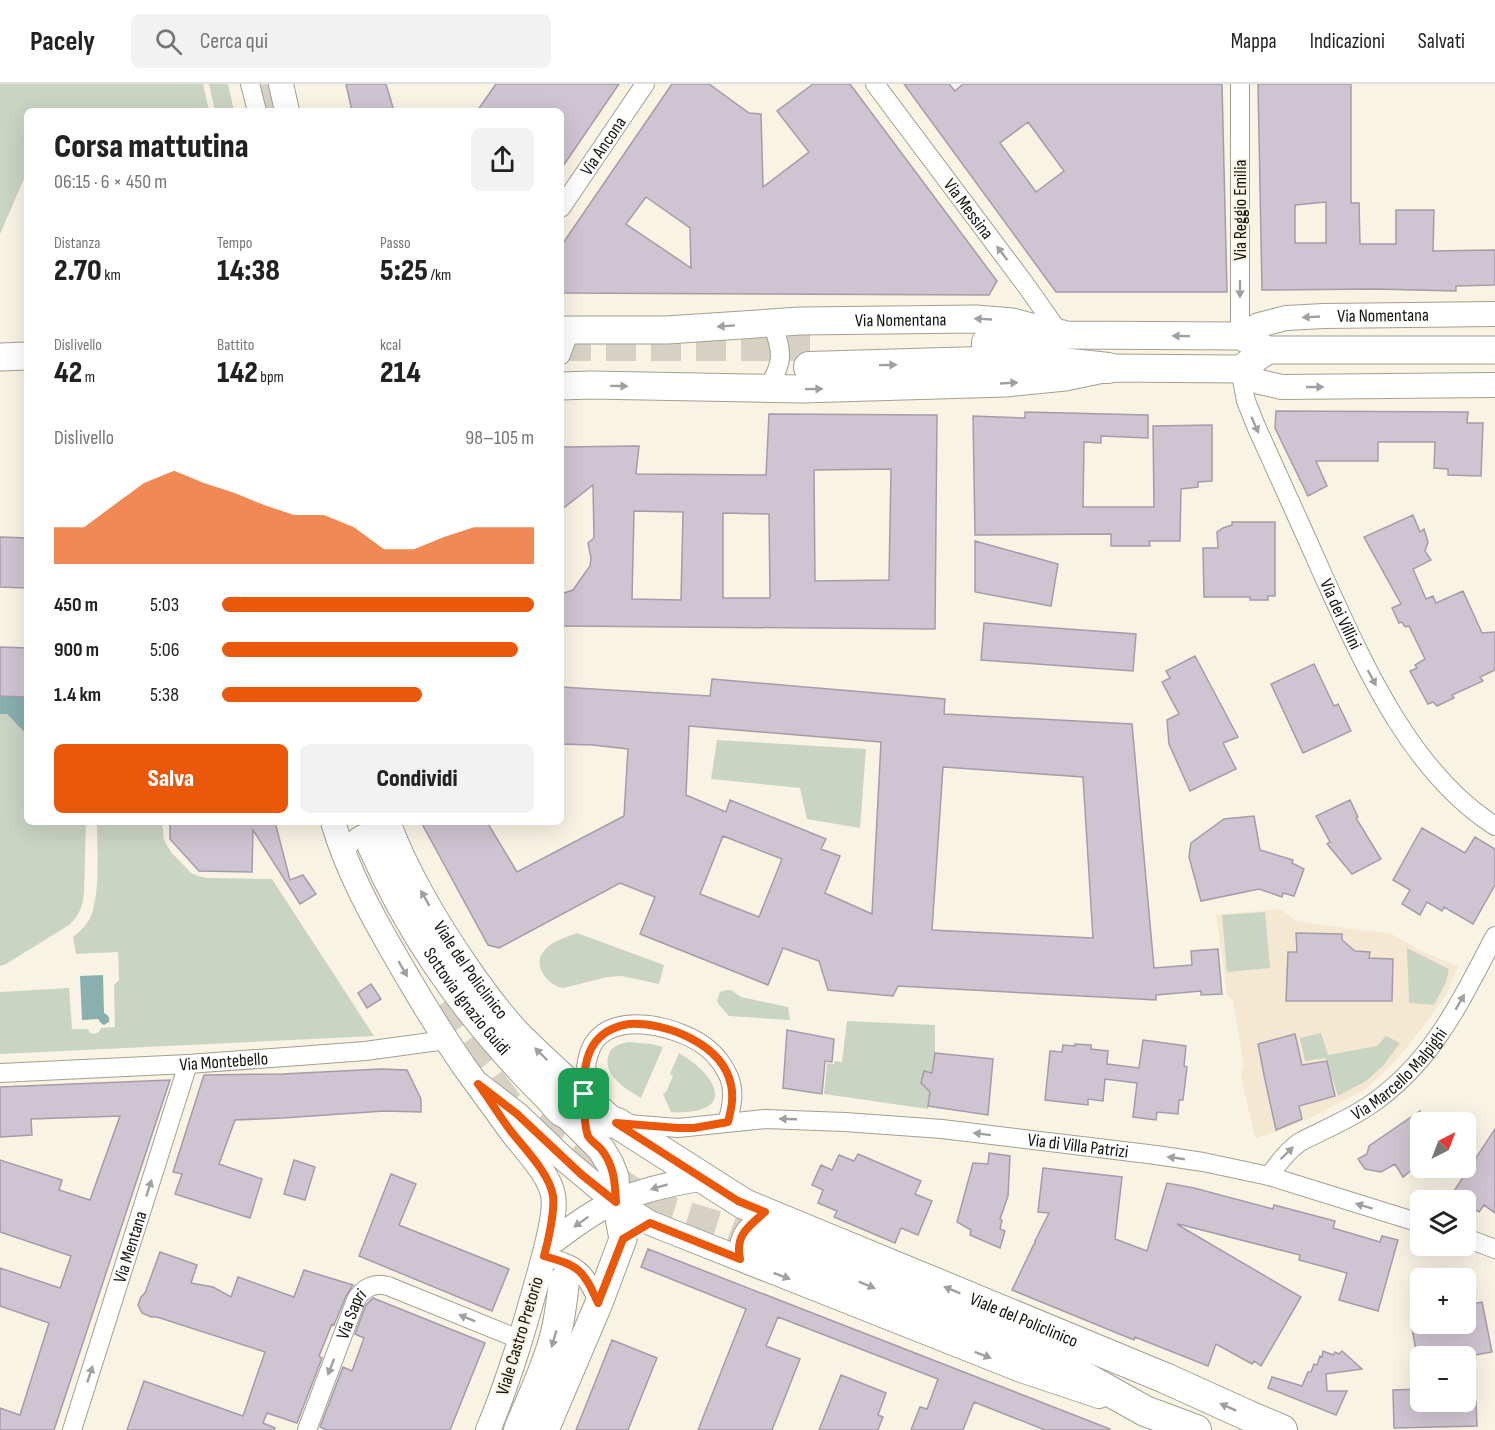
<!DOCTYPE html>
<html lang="it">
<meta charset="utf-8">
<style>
body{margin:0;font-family:"Sofia Sans Condensed",sans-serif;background:#f2f2f2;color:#222;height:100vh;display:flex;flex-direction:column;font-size:22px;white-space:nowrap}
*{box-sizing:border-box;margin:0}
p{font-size:20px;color:#767676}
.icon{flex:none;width:33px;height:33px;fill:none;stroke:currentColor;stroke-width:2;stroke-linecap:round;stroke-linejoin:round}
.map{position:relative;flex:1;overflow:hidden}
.side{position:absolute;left:24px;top:24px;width:540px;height:717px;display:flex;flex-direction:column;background:#fff;border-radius:9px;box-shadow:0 6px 24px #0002}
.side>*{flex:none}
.needle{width:39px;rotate:42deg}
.fabs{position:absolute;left:1410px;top:1028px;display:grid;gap:12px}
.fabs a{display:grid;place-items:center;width:66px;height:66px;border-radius:9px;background:#fff;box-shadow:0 6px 24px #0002;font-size:30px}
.pin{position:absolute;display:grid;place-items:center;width:51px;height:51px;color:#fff;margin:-26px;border-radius:12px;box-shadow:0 3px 9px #0006}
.round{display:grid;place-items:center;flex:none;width:63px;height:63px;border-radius:9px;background:#f2f2f2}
.summary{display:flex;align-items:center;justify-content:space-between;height:102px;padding:0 30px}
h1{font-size:33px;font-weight:800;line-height:45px}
.metrics{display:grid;grid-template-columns:repeat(3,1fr);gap:9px;height:102px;padding:6px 30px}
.metrics div{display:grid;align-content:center}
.metrics b{font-size:30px;font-weight:800}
.metrics small{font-size:16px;font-weight:400}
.metrics p{font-size:16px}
.chart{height:168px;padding:12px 30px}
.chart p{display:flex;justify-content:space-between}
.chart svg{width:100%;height:108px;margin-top:6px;fill:#ea580c;opacity:.7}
.action{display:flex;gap:12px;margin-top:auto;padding:12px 30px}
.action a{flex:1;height:69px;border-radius:9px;background:#ea580c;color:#fff;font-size:24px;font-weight:800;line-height:69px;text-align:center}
.action a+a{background:#f2f2f2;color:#222}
ul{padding:0 30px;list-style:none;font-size:20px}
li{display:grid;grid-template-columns:96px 72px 1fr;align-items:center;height:45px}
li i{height:15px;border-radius:8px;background:#ea580c}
header{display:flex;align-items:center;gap:36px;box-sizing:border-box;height:84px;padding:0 30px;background:#fff;border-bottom:2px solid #e0e0e0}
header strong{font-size:28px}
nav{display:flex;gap:33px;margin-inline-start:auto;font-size:21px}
.search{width:420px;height:54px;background:#f2f2f2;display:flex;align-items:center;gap:15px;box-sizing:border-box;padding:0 21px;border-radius:9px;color:#767676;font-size:22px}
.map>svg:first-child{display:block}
.education{fill:#f4e8d3}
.green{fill:#cad4c3}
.water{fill:#89afaf}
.pier{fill:#f8f3e3}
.building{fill:#cfc4d1;stroke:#a69ca9;stroke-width:1.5;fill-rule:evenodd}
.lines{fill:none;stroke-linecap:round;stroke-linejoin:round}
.primary-tunnel{stroke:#d6d1c3;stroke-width:30;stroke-dasharray:30 15;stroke-linecap:butt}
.minor-casing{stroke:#a49f91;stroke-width:20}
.tertiary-casing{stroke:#a49f91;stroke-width:26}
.secondary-casing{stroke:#a49f91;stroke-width:29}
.primary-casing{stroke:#a49f91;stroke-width:32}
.minor{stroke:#fff;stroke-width:18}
.tertiary{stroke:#fff;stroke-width:24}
.secondary{stroke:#fff;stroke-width:27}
.primary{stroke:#fff;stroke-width:30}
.oneway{fill:#a1a09e}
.route-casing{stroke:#fff;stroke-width:12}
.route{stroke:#ea580c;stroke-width:8}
.labels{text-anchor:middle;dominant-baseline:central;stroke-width:4.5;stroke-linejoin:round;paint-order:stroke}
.street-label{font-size:18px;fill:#13120c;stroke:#f8f3e3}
</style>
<header>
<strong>Pacely</strong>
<div class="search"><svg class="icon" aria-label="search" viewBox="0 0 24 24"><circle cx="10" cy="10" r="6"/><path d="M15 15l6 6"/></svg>Cerca qui</div>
<nav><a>Mappa</a><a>Indicazioni</a><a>Salvati</a></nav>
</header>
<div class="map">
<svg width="1495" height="1346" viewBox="0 0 1495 1346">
<rect width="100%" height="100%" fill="#f8f3e3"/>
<path class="education" d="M1280,825L1297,837L1351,845L1390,849L1423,868L1458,882L1446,911L1428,936L1395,978L1364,1006L1310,1034L1274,1049L1255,1054L1241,992L1244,980L1233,916L1227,911L1216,831Z"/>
<path class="green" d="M0,0H203L209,27H27V88L0,150Z
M209,0H228L234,27H227L225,24L215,27Z
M0,630H7L27,651V738H86L84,809C83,822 79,832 69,841L6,880L0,882Z
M717,656L866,665L860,744L807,735L800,704L711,695Z
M97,738H162L164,756L171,768L191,789L198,792L206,794L272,795L374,952L0,970V908L69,904L72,945H88L90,949L94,950L99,948L101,944L115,943L114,901L119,896L118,868L76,870L73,853C79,848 85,843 89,836C101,814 97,764 97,738Z
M1265,828L1270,884L1227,888L1222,831Z
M577,849L664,881L659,900L622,892L607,893L563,904C549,902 532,882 543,868C551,857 565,854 577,849Z
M1407,864L1449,885L1446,898L1434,921L1409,919Z
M726,906H731L741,913L788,923L790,936L729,932L720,922L717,917L720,908Z
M847,937L935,941V969L928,1025L824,1010L827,979L834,980L835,977L842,978Z
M1321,949L1328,971L1377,962L1386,952L1400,959L1383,982L1366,997L1338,1012L1326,974L1305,977L1300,954Z
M628,958L651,960L663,963L641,1014C627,1006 601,991 609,970C612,962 620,960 628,958Z
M679,969C721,994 736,1031 671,1028L663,1010L666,1008L673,992L670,990Z"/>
<path class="water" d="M0,612L27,613V651L7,630H0Z
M103,891L104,929C108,931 110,933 109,938L104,941L101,939L98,935L82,936L80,892Z"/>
<path class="pier" d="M0,363L27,364V454L0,453Z"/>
<path class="building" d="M346,0H386L394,27H352Z
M496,0H619L561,85V27H477Z
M672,0H709L749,29L761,30L763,103L809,68L777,27L813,0H850L997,197L989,211L561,209V162ZM646,113L690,144L691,184L626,140Z
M904,0H949L955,7L963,0H1222L1227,208H1056ZM1028,38L1064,87L1036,108L1000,59Z
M1258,0H1351V119H1359L1360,160H1396V126H1434L1433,167L1495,166V201L1456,202V207L1376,205L1262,206ZM1326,118V159H1295V121Z
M1276,327L1468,328L1467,339H1483L1481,392L1448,391V385L1434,384L1435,358H1378V377H1316L1327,402L1308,412L1275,344Z
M1025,328L1148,331V354L1101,352V359L1084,358L1083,423H1154L1153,342L1212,341V397L1198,398V403L1181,405L1180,457H1149L1150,462H1111V450L975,451L973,332L1025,334Z
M769,330L937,331L935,545L561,542V510L573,506L590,482L591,474L588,459L594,454L593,401L561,426V363L639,362L636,390L766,391ZM891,385L889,496L815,497L814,386ZM634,427L683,428L681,516L632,515ZM723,429L769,430L770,514H723Z
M1413,431L1420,448L1424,445L1428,458L1425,467L1431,476L1413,485L1426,515L1433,512L1436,519L1463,507L1482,549L1495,548V586L1480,593L1483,597L1452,611L1454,614L1437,622L1433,618L1428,620L1410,587L1417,584L1415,581L1425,575L1409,542L1405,543L1402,538L1399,539L1392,524L1401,520L1364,453Z
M1232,438H1275V512H1268V516H1250V513H1204L1203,464H1218L1217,448L1223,444L1232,441Z
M0,453L27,454V504L0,503Z
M975,457L1058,480L1051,522L975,508Z
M984,539L1136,550L1133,587L981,576Z
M0,563L27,564V613L0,612Z
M1195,572L1238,653L1223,659L1236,685L1190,707L1169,660L1167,636L1179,630L1162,598L1170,594L1166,587Z
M1314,580L1334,622L1338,620L1351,647L1303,669L1271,600Z
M712,595L945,615L944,630L1132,640L1154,884L1192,881L1191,867L1218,865L1222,910L1201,911V907L1156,911V916L898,902L893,912L828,906L819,877L783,864L768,901L640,850L655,813L620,799L499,864L488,861L421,738H487L517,788L624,732L628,665L593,661L561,660V603L710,612ZM689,642L881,658L872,830L825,809L840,772L821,765L826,755L730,716L726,728L686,711ZM943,683L1083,693L1093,854L932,846ZM723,752L782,775L759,833L700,810Z
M1350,716L1358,733L1356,734L1381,775L1352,790L1327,760L1330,758L1316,732Z
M1254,732L1260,766L1293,776L1292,779L1304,785L1294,812L1283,809L1282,813L1259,805L1201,817L1189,773L1191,759L1224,735Z
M170,738H275L290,796L303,791L316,810L300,820L253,746L252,788L199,787L170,755Z
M1422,744L1465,769L1475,753L1495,765V801L1473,840L1444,823L1442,827L1427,818L1420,831L1402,820L1410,806L1393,796Z
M1296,849L1342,850V856L1355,867L1370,868L1369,874L1393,875L1392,917H1286L1288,868H1297Z
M371,900L381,915L367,924L358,909Z
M787,946L834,955L832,978L825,977L822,1010L783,1004Z
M1295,950L1302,981L1327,977L1335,1012L1299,1022L1302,1035L1276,1046L1264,991L1258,960Z
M1143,956L1186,962L1184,982L1187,983L1183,1016H1179L1178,1030L1157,1028L1156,1036L1133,1033L1137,999L1105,995L1103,1017L1088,1015V1021L1045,1016L1050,967L1062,968L1063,961L1075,962V960L1091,961V965L1108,967L1107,980L1139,984Z
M935,969L993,975L988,1031L928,1022L930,1008L921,999L924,987L932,989Z
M381,985L407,986L421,1015V1028L384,1027L283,1034L235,1036L219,1080L262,1095L250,1134L175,1110L182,1090L173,1088L204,991L282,990Z
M170,996L54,1346H0V1324L20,1331L49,1239L0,1222V1184L60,1204L71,1172L0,1148V1076L62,1096L59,1106L90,1116L120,1032L31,1035L32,1051L0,1053V1003Z
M1420,1027V1079L1403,1093L1395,1080L1381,1088L1365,1085L1358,1075L1367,1070L1369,1062Z
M1495,1045V1129L1484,1121L1479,1128L1466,1119V1116H1461L1452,1110Z
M989,1069L1010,1072L1008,1112L1000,1135L1002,1136L1000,1145L1005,1147L1000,1164L970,1151L971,1146L957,1138L973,1079L988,1080Z
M858,1070L921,1097L915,1110L932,1117L918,1151L901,1144L895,1159L834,1133L837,1127L818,1119L823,1106L812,1101L821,1081L832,1086L839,1071L854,1077Z
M294,1076L315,1083L305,1116L284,1110Z
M1043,1084L1122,1093L1115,1155L1147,1167L1167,1099L1194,1104L1273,1125L1274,1121L1335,1137L1333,1144L1380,1158L1382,1152L1398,1156L1378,1227L1339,1216L1347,1189L1299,1176L1300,1171L1178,1140V1141L1301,1213L1261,1282L1254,1277L1252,1280L1216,1260L1208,1282L1135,1253L1134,1256L1012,1206L1034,1160H1035V1157L1049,1129L1038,1128Z
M391,1090L416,1100L399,1141L509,1185L492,1227L359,1172Z
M648,1165L1110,1345V1346H1045L974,1318L963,1346H911L920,1323L927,1325L938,1295L778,1233L766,1262L800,1275L772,1346H698L746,1225L641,1183Z
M160,1168L197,1181L191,1199L213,1203L231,1213L238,1193L294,1213L304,1186L353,1201L346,1212L334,1241L332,1240L319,1272L322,1274L297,1339L267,1329L263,1339L275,1344L274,1346H127L144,1297L243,1332L265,1268L157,1233H151L142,1229L138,1221L141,1213L145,1209Z
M373,1214L485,1259L450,1346H327L320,1343L343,1283L352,1287L364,1254L355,1250L366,1221Z
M1482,1218L1492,1268L1470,1272H1417L1411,1239H1466V1221Z
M612,1256L657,1274L628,1346H576Z
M1323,1267L1333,1271L1335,1268L1339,1270L1342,1267L1362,1285L1326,1290L1327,1307H1347L1336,1331L1268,1304L1272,1293L1302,1302L1308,1288H1311L1314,1280L1317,1281L1320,1272L1322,1273Z
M841,1291L886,1309L878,1331L883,1333L878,1346H819Z
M1420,1305V1317H1476L1477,1342L1394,1344L1393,1306Z"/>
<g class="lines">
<path class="primary-tunnel" d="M265,0L271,27
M561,262H810
M436,924L512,1025
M538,1036L596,1084L645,1116L672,1128L720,1143L754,1156"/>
<defs>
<g id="minor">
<path d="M250,0L257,27"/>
<path id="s1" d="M875,0L1025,200L1061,251"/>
<path d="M1240,0V252"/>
<path id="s2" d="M561,124L645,0"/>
<path d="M561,271L566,257L572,247"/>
<path id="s3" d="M1240,285L1246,317L1256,342C1278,391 1301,441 1323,491C1363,579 1410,688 1495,742"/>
<path d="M767,305C784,278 783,269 772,239"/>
<path d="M343,772C355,747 370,743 394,754"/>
<path id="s4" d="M0,989L188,980L299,972L365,967L446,956"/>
<path d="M584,1010C585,993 585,975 593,960C615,925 681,943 707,964C716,971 724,982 729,993C735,1008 732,1023 727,1038"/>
<path id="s5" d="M627,1040L678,1044L765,1035L845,1038L942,1045L1156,1071L1203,1078L1269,1092L1420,1139"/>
<path id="s6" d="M1269,1092C1278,1079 1287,1067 1300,1058C1323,1046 1348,1036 1370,1021C1433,978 1460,918 1495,852"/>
<path d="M1466,1154L1495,1165"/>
<path d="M544,1172C579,1182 583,1185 599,1219"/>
<path d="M740,1175C735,1151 748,1142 765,1128"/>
<path id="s7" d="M72,1346L188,980"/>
<path id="s8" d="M307,1346L356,1216C363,1204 374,1198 388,1202L521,1256"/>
</g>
<g id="tertiary">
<path d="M281,0L287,27"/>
<path id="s9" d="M1240,252L1259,241L1286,234L1324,232L1495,230"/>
<path d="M1240,285L1260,298L1282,303L1495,301"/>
<path d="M333,738C347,786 371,830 396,873C417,910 439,946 463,981C479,1003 495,1025 511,1047C524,1065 549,1089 553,1111C557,1129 545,1168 540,1187C525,1241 510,1294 488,1346"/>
<path id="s10" d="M388,738C408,791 438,841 470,887C484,907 499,927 515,945C547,978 582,1008 617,1039"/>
<path d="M478,1000L517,1030L563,1074L595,1101L616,1118L650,1139L1021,1286L1099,1312"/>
<path d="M547,1162C563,1150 580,1137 597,1127C629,1108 667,1101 703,1094"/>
</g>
<g id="secondary">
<path id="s11" d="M561,246H667L800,237L976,235L1012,238L1061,251L1240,252L1268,266H1495"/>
<path d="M0,273L27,272"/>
<path d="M561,302L591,301L802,305L1006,299L1065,293L1108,284L1240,285L1268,266"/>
<path d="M545,1346L599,1219L623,1155L616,1118L615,1093L610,1080L601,1065L564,1028"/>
</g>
<g id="primary">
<path d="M987,259L1018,257L1061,251"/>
<path d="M809,283L1012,277L1062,279L1108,284"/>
<path id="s12" d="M373,762C410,847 459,917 522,985C531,995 541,1005 550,1014C554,1018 558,1025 563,1028C573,1034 604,1038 617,1039L744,1120L1165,1294L1249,1332L1282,1346"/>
<path d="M754,1156L1054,1276L1145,1327L1196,1346"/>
<path d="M519,1346C531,1316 547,1285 555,1253C560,1235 562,1216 564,1197"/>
</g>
</defs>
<use href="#minor" class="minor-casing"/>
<use href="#tertiary" class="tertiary-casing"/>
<use href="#secondary" class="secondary-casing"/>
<use href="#primary" class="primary-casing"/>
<use href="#minor" class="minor"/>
<use href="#tertiary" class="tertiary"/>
<use href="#secondary" class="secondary"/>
<use href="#primary" class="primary"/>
</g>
<defs><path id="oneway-solid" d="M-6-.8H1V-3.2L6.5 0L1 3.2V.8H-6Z" transform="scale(1.5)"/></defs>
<g class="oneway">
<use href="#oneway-solid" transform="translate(1002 169) rotate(-127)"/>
<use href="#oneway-solid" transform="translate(1240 205) rotate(90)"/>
<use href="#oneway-solid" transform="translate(1311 233) rotate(177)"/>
<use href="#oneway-solid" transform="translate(983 235) rotate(-177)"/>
<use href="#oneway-solid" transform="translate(726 242) rotate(176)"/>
<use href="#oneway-solid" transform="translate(1181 252) rotate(-179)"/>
<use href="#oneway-solid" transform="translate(888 281) rotate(-1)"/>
<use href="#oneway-solid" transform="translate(1009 299) rotate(-3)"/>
<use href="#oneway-solid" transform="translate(619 302) rotate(1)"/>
<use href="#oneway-solid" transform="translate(1315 303)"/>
<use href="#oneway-solid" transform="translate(814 305) rotate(-1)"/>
<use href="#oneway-solid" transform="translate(1255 341) rotate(66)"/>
<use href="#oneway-solid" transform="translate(1372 594) rotate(62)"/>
<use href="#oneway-solid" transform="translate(425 814) rotate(-119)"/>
<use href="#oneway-solid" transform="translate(403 885) rotate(60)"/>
<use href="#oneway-solid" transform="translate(1460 918) rotate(-60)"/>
<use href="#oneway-solid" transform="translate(541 970) rotate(-136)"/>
<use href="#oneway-solid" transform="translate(788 1035) rotate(-178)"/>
<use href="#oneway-solid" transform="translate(982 1050) rotate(-173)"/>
<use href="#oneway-solid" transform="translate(1287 1069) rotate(-44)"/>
<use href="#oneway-solid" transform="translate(1176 1074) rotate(-172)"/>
<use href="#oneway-solid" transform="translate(659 1103) rotate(164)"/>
<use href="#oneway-solid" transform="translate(149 1104) rotate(-72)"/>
<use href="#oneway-solid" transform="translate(1364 1122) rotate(-163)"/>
<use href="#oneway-solid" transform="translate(581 1138) rotate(145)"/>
<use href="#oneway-solid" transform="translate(782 1192) rotate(21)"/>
<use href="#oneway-solid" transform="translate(867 1201) rotate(22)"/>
<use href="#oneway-solid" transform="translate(952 1206) rotate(-158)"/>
<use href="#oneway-solid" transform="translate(467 1234) rotate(-158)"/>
<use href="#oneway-solid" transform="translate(554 1255) rotate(106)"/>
<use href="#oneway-solid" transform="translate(983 1271) rotate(21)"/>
<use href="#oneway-solid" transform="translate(331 1283) rotate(111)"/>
<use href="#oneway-solid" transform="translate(90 1290) rotate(-72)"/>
<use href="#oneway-solid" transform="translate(1228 1323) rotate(-156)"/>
</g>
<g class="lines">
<defs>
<path id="route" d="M629,940C666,938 723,960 731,1001C734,1014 731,1026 728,1038L694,1044H678L616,1039L738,1117L765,1128C748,1143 735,1151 740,1175L650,1139L623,1155L598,1219C583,1185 579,1182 544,1172C548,1158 555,1127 553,1112C550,1090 524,1064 510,1046C499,1031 489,1015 478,1000L517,1030L582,1091L616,1118C615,1098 614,1081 601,1065C597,1061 591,1057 588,1052C584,1042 585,1029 584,1019C582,981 586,947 629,940Z"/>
</defs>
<use href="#route" class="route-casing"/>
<use href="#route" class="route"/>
</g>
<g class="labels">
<g class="street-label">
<text stroke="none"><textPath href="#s2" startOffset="75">Via Ancona</textPath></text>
<text stroke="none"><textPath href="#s1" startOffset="156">Via Messina</textPath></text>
<text transform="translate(1240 126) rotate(-90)">Via Reggio Emilia</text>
<text stroke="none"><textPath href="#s9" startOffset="147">Via Nomentana</textPath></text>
<text stroke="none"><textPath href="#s11" startOffset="340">Via Nomentana</textPath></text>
<text stroke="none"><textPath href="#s3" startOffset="266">Via dei Villini</textPath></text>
<text stroke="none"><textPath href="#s10" startOffset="170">Viale del Policlinico</textPath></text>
<text stroke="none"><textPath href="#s12" startOffset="182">Sottovia Ignazio Guidi</textPath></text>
<text stroke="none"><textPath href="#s4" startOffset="224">Via Montebello</textPath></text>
<text stroke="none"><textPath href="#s6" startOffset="168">Via Marcello Malpighi</textPath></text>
<text stroke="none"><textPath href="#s5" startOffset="453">Via di Villa Patrizi</textPath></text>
<text stroke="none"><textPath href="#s7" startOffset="192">Via Mentana</textPath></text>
<text stroke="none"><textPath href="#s8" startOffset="124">Via Sapri</textPath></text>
<text stroke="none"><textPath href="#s12" startOffset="838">Viale del Policlinico</textPath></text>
<text transform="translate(520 1252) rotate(-73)">Viale Castro Pretorio</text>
</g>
</g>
</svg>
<div class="fabs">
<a><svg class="needle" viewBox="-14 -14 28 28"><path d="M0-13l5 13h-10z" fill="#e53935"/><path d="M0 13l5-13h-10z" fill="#767676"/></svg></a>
<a><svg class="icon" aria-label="layers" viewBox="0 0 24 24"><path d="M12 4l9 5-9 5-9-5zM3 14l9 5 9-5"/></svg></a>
<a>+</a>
<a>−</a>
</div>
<div class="pin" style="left:584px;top:1010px;background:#1e9e55"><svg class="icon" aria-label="arrive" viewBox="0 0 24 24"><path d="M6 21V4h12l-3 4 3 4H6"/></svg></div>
<section class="side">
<div class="summary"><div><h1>Corsa mattutina</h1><p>06:15 · 6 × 450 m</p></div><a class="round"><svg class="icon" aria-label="share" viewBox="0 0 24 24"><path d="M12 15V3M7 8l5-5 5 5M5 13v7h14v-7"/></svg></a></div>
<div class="metrics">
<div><p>Distanza</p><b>2.70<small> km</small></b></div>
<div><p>Tempo</p><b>14:38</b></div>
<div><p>Passo</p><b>5:25<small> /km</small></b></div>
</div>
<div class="metrics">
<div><p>Dislivello</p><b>42<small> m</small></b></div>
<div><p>Battito</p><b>142<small> bpm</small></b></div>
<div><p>kcal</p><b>214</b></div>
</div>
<div class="chart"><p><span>Dislivello</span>98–105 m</p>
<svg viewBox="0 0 160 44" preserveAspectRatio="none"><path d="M0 44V29L10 29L20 20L30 11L40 6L50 11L60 15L70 20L80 24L90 24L100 29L110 38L120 38L130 33L140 29L150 29L160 29V44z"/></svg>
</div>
<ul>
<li><b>450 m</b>5:03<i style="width:100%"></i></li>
<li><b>900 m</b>5:06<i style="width:95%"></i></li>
<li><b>1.4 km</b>5:38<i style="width:64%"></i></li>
</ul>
<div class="action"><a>Salva</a><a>Condividi</a></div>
</section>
</div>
